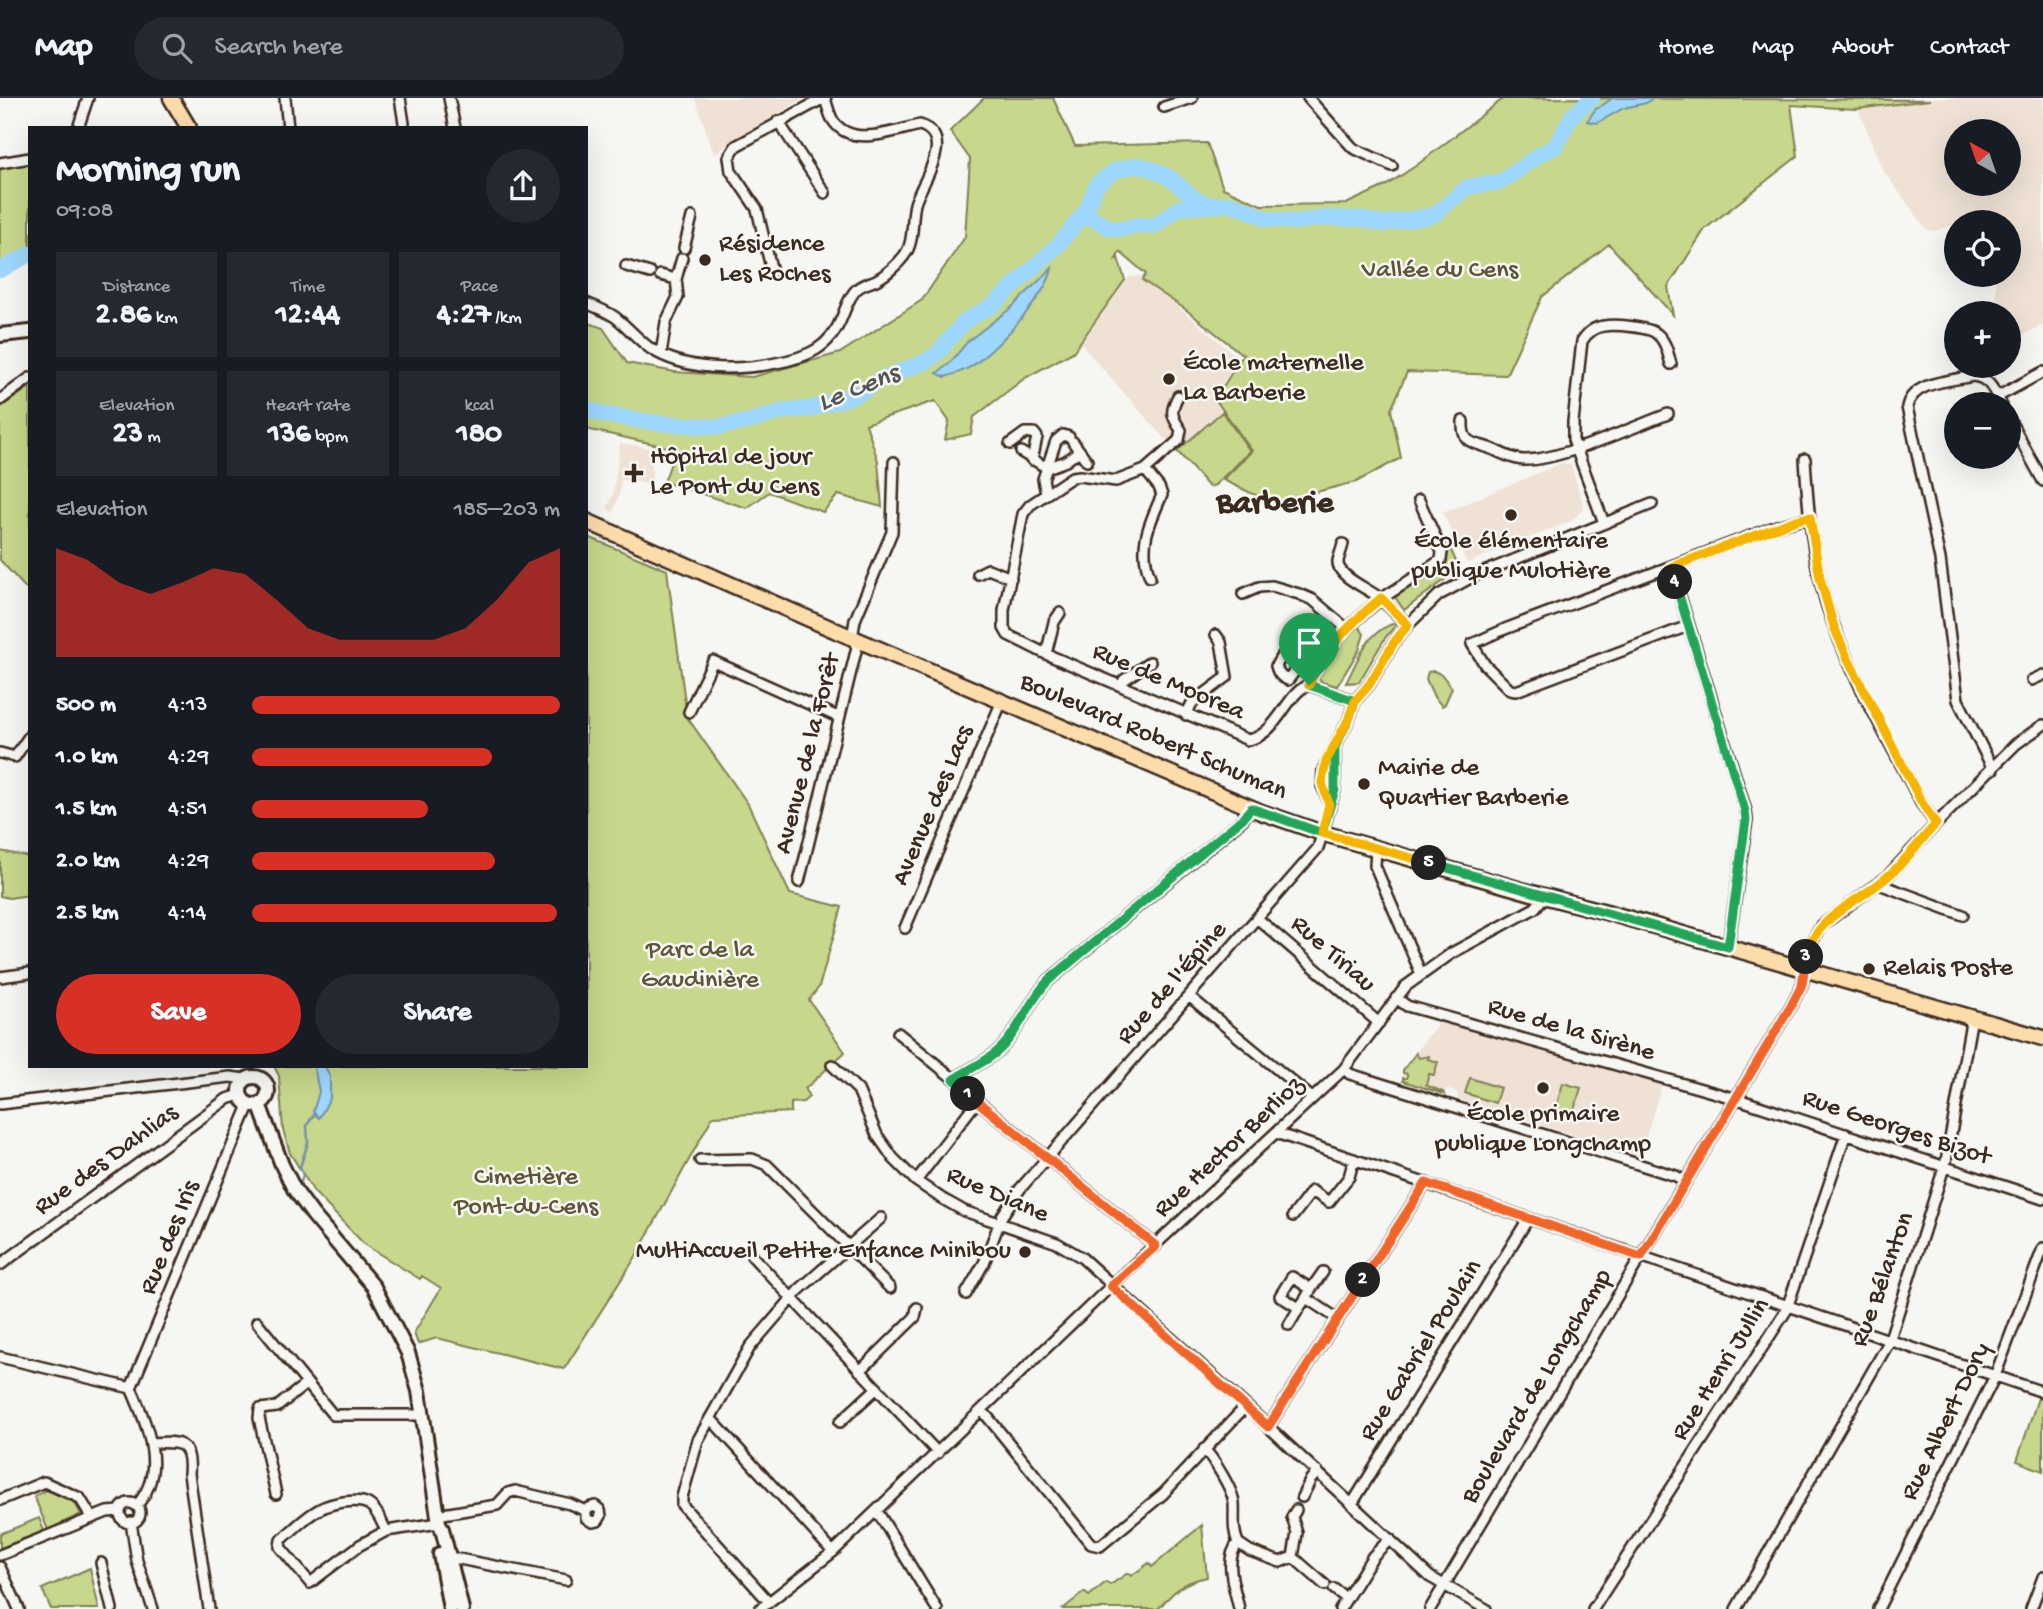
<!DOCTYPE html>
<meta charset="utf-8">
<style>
body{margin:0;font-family:"Gochi Hand",sans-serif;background:#242831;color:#f1f3f6;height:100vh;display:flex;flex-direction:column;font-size:26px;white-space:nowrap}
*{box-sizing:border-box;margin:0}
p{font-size:23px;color:#9ea1a6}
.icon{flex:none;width:38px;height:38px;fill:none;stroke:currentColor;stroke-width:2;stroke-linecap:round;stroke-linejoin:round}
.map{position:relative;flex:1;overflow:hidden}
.sheet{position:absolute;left:28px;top:28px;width:560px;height:942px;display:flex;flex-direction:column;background:#171b24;border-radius:0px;box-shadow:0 7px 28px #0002}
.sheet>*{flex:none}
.needle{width:46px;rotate:320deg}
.tools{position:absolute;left:1944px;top:21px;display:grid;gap:14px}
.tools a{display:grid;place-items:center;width:77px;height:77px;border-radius:50%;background:#171b24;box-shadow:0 7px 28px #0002;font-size:35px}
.pin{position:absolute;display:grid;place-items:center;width:60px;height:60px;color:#fff;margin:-72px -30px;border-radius:50% 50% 50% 0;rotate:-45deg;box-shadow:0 0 7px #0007}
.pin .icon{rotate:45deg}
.km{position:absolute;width:35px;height:35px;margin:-18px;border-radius:50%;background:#222;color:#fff;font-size:19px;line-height:35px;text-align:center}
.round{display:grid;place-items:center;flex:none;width:74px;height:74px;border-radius:37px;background:#242831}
.headline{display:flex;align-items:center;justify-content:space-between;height:119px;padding:0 28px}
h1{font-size:38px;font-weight:700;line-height:52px}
.figures{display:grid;grid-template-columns:repeat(3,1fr);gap:10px;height:119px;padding:7px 28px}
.figures div{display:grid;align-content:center;border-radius:0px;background:#242831;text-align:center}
.figures b{font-size:30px;font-weight:700}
.figures small{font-size:19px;font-weight:400}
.figures p{font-size:19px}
.chart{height:196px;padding:14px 28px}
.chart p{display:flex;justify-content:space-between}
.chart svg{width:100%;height:126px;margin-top:7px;fill:#d93025;opacity:.7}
.primary-button{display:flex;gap:14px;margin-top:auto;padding:14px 28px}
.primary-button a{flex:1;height:80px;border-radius:42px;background:#d93025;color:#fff;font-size:28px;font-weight:700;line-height:80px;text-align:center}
.primary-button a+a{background:#242831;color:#f1f3f6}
ul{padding:0 28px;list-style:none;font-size:23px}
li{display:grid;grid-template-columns:112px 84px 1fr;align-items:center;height:52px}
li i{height:18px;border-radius:9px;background:#d93025}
header{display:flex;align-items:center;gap:42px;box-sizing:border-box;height:98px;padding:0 35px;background:#171b24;border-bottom:2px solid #363941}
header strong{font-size:33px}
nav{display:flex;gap:38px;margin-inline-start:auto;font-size:24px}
.search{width:490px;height:63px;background:#242831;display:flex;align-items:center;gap:18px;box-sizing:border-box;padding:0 24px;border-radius:38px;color:#9ea1a6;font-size:26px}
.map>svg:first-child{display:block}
.built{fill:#efe2d5;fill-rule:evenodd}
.green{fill:#c7d78b;stroke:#818054;stroke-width:2}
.water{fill:#9ed7fe;stroke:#7692a4;stroke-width:2}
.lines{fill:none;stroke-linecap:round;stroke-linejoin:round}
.stream{stroke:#7692a4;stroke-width:2.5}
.river{stroke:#9ed7fe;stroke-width:16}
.street-casing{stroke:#3b2a1e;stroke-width:14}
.secondary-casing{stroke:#3b2a1e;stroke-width:18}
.primary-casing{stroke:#3b2a1e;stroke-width:19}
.street{stroke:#f6f6f2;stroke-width:9}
.secondary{stroke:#f6f6f2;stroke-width:12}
.primary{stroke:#fddcac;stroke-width:14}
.split-1-casing{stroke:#fff;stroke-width:14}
.split-2-casing{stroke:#fff;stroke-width:14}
.split-3-casing{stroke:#fff;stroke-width:14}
.split-4-casing{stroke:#fff;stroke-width:14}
.split-5-casing{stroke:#fff;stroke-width:14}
.split-6-casing{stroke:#fff;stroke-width:14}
.split-1{stroke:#22a559;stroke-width:9}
.split-2{stroke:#f0652b;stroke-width:9}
.split-3{stroke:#f0652b;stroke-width:9}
.split-4{stroke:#f5b400;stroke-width:9}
.split-5{stroke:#22a559;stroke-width:9}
.split-6{stroke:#f5b400;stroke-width:9}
.poi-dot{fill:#3b2a1e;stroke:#f6f6f2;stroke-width:2.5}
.labels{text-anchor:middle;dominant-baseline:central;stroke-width:5;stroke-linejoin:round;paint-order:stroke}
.poi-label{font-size:26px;fill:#3b2a1e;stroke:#f6f6f2;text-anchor:start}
.park-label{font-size:26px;fill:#5e5539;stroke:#f6f6f2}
.street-label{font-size:26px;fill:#3b2a1e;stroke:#f6f6f2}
.water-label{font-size:28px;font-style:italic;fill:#545556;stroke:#f6f6f2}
.district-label{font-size:33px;font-weight:bold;fill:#3b2a1e;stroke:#f6f6f2}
</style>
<header>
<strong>Map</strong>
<div class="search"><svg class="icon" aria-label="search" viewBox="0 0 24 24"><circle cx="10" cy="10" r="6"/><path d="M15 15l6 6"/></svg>Search here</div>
<nav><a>Home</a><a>Map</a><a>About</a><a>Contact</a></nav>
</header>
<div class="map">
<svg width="2043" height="1511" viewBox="0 0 2043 1511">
<rect width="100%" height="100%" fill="#f6f6f2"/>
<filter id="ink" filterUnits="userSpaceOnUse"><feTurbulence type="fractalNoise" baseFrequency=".0143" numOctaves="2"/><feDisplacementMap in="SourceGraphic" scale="14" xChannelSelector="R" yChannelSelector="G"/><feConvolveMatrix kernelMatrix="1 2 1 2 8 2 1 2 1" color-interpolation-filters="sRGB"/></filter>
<g filter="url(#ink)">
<path class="built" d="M695,0H804L714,56Z
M1854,0H2043V227L2016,240L2014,236L2009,238V215H1996V177H2009V124H1995L1977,119L1934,133L1927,132L1882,71ZM1956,33H2009V86H1956Z
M1142,178L1238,260L1213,301L1222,314L1177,353L1178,349L1172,342L1165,341L1085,251L1082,244L1129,179Z
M620,345L651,350L653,390L640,384L621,382L619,398L613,414L607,411L613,397Z
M1562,365L1571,367L1584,410L1571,423L1467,465L1443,415Z
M1440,922L1662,986L1640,1058L1609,1047L1608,1042L1601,1040L1596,1044L1458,1001L1457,995L1447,991L1444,996L1403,983V972Z"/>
<path class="green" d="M984,0H1053L1075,48L1207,45L1223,90L1261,107L1346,106L1385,88L1417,67L1504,0L1930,2L1856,11L1791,7L1798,58L1705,131L1668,189L1673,217L1609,146L1542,199L1506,277L1407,274L1391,312L1401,360L1356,384L1308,396L1287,412L1223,382L1252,353L1215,301L1243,257L1185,211L1142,182L1146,176L1120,154L1116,161L1118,160L1125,182L1073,254L1025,280L974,319L971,336L945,342L949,323L935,303L866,326L878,363L882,409L838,397L823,414L769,394L747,410L664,384L676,351L586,331V224L603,230L627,265L675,274L752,279L840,255L922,202L965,139L970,61L950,33Z
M30,64V153L0,168V69Z
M30,289V495L0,462V310Z
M1222,314L1250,353L1215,387L1209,389L1177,353Z
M586,438L667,472L687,619L748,706L790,796L842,809L819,889L809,902L845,954L805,991L809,999L803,1004L791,1005V1014L713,1018L635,1160L564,1271L437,1240L418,1246L414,1235L441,1190L422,1178L420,1181L365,1147L314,1094L290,1055L283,1032L279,978L274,968H586Z
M1450,450L1458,468L1447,472L1450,478L1404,512L1395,499L1445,468L1447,460L1446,452Z
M1398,524L1385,540L1359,584L1346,585C1360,558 1366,533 1398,524Z
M1357,526L1364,536L1359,552L1337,588L1322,584L1317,578Z
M1434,573L1442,577L1452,590L1445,606L1442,608L1434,599L1426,581L1428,574Z
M0,753L30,759V797L9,800L0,798Z
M1416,955L1419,960L1429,958L1428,961L1438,964L1434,977L1429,976L1426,987L1443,994L1444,996L1403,983V980H1407V976L1403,975V972Z
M1470,980L1500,990L1495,1005L1465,995Z
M1563,985L1581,990L1571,1021L1554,1016Z
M2038,1300L2043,1302V1373L2017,1363Z
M47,1392L74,1404L81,1416L48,1432L34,1398Z
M39,1420L44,1433L0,1450V1436Z
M1202,1427L1207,1479C1182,1484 1174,1493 1158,1511H1063L1084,1494L1089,1498L1106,1484L1110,1487L1128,1475L1131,1478L1149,1465L1152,1469Z
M90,1470L99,1511H51L42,1491Z"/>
<path class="water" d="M1613,0H1654L1646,5L1624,10L1597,25L1587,23L1595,12Z
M1052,170C1048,196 1001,245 980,262C970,271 958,275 945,279L937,275L949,266L968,243L1011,210Z
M314,968H325L330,979V1000L319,1020L313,1014L319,994Z"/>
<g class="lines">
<path class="stream" d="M299,1090L303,1077L300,1069L308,1045L307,1027L315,1015"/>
<path class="river" d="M1077,123L1083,119H1090L1110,130L1122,131L1137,127L1154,128L1179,110L1230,106L1243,110L1267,121L1296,124L1325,120L1362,121L1383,126L1430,118L1438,114L1467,89L1501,84L1540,56L1555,49L1572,18L1592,0
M0,172L30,156
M586,311L606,317L657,325L718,329L747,324L784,313L810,311L855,297L867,291L878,282L925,264L937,256L965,223L993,207L1059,146L1086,113L1097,86L1116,72L1138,67L1152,71L1170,80L1198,103L1218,108"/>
<defs>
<path id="street" d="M285,0L288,30
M400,0L404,25
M449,0L455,30
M1308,0L1353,50L1392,68
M1164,9L1192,0
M778,23L825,95
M78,30L88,0
M0,65L30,60
M684,150L692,119
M626,168L650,175
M772,174L757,111L731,73L729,59L736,48L824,0
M660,177L676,181
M586,205C596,209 606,213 615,219C628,229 638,242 651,251C686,273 737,273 776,265C808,259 830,250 842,219C846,210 849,198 857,191C862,186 870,185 876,182C886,177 898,166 904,158C915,144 911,122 915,106C921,84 957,40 920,27C893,33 850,51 832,21C829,15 827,7 825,0
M661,256L666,224L678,199L676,181L682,160
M1997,299L2043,274
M0,302L30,280
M2009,321L2043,383
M1463,323C1462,345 1471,344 1489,350C1500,354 1512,362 1524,362C1559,363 1633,329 1668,316
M1073,344L1087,363
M1010,346L1025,335H1034L1037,339L1032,362
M1021,354L1047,370L1066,363L1079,353
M1805,361C1808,410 1812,461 1827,508C1849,577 1889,641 1921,705L1936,726
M1145,372L1179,342L1181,332C1171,318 1170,313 1178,298
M1046,396L1043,381L1056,343L1063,337L1069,339
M1604,425L1573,342V324L1582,243C1587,235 1594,229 1604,228C1614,226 1650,229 1657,236C1666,243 1668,256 1671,266
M1343,446C1342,451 1339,458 1338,463C1336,479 1370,491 1381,501L1441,462L1442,454L1419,402
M1671,469L1746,713L1747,722L1728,849
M978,476L988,471L1011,480
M1150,479C1138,448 1149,426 1162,397L1159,389L1145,372L1116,383L1080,378L1072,379L1030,407L1023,416L1004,512V530L1008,537L1046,556L1248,642C1278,637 1287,593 1309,587C1322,553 1353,523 1381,501L1408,527
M1243,496L1259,489L1272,488L1299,496L1313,502L1347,531
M1688,528L1516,593L1510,592L1485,567L1472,546L1505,531L1777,428L1810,419
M1046,556L1054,524L1060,515
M1281,559H1288L1294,564L1295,573L1288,582C1280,579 1278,575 1276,568Z
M2032,582L2043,577
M1309,587L1355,603
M1121,588L1124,582L1150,564
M689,614L713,563L838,619
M1186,617L1192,605L1227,579L1221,544L1216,537
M0,655L15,659L30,637
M1993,671L1958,602L1940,461L1907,309C1912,283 1952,283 1973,278C1990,280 1994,293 2001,306
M1330,706L1322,688L1323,672L1349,621L1355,603L1369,587L1395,543L1408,527L1439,497L1474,478L1652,406
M1376,749L1375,768L1421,876
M799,784L857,549L852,540L855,522L892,434L894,364
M1879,786L1963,817
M1258,821L1379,925
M905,830L1002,603
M0,879L30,875
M1190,899L1312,1000
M1396,900L1407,908L1744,1003L2043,1101
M898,935L954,981L977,1003L1156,1148
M832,967L858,992L877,1037L893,1060L916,1083L941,1100L964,1113L1057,1145L1081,1159L1246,1308L1430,1479L1486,1511
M1344,971L1350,976L1676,1078L1686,1084
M954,981C970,970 991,962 1004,947C1022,927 1030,902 1048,883L1243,721L1251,710
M0,1006L230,979L245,981
M1276,1035L2043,1294
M700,1062L752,1061L767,1067L890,1190
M916,1083L977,1003
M1293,1118L1312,1093L1329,1104L1349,1079L1354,1061
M752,1158L938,1355
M0,1167L227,1001L240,997
M1311,1191L1323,1174
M966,1196L984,1165L1002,1118L1020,1091L1318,750L1335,692V649
M1306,1200L1299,1210L1280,1198L1292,1179L1311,1191L1306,1200L1338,1221
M257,1224L333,1317H423
M1289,1227L1299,1210
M0,1259L131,1290
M860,1273L915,1219L917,1210
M131,1290L247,1012V1006
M131,1290C147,1327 168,1374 136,1408
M982,1312L1091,1446L1100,1448L1163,1396L1246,1308
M710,1320L833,1454
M840,1324L877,1290
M1268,1329L1426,1085
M151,1345C179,1343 192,1343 189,1376L209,1511
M1204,1351C1213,1360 1233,1392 1234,1405C1235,1421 1232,1429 1238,1445C1223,1463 1235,1490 1239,1511
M276,1396L259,1320L260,1311L277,1309L307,1285
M1302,1399L1311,1381L1318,1374
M0,1402L44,1384L80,1400L92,1420
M120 1415a10 10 0 1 1 20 0a10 10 0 1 1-20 0Z
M1352,1406L1528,1121
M877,1413L937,1511
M437,1417L497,1407L508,1395L515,1393L570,1406L586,1413V1420L592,1424L598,1423L601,1418L600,1412L595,1408L589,1410L586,1413
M131,1424L137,1463L153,1511
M386,1433C382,1425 377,1411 368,1406C356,1400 331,1405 320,1411C306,1418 293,1432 281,1442L280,1449L310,1485L360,1447L386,1433L439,1425
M1238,1445L1250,1453L1280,1464L1293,1459L1325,1487
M0,1457L107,1414L120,1413
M1293,1459L1297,1435L1292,1419L1296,1412
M445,1460L449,1459L566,1482
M101,1465L112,1511
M0,1469L19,1511
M1334,1491L1346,1500
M769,1504L682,1407V1399L698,1342L750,1249L799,1192L881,1120
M760,1511L833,1454L1111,1188L1344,971L1406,888L1452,855L1535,810L1544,799
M1340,1511L1373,1458L1390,1441
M1430,1511L1791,908L1802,887L1811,845L1821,828L1888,778L1936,726L2016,646L2043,627
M1593,1511L1786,1213L1846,1036
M1736,1511L1889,1244L1946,1063L1972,919
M1878,1511L1995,1278L2043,1150
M2031,1511L2043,1479"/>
<path id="secondary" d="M0,237L30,234
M240 993a14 14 0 1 1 28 0a14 14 0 1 1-28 0Z
M259,1006L282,1067L294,1091L313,1117L374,1189L408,1255L419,1293L439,1425L442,1431L462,1511
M440,1456L450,1511"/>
<path id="primary" d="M171,0L189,30
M586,423L839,534L1261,714L1322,735L1532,795L1606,814L2043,940"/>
</defs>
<use href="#street" class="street-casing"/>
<use href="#secondary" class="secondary-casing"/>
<use href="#primary" class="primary-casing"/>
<use href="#street" class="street"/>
<use href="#secondary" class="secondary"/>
<use href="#primary" class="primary"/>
</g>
</g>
<g class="lines" filter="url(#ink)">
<defs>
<path id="split-1" d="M968,996L954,981C970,970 991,962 1004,947C1022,927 1030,902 1048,883L1243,720L1251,710L1322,735L1335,692V649L1349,621L1355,603L1309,587"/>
<path id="split-2" d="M968,996L1156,1148L1111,1188L1268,1329L1363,1182"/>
<path id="split-3" d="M1363,1182L1426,1085L1641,1159L1791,908L1802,887L1806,859"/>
<path id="split-4" d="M1675,484L1671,469L1796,422L1810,419L1820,480L1834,529L1848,561L1922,705L1936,726C1920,743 1905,764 1887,779C1859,804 1814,819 1806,859"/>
<path id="split-5" d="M1429,765L1728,849L1746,722L1745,713L1675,484"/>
<path id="split-6" d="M1309,587C1322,553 1353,523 1381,500L1408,527L1395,543L1369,587L1355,603L1349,621L1326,663L1322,685L1329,706L1322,735L1429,765"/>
</defs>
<use href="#split-1" class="split-1-casing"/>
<use href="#split-2" class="split-2-casing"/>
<use href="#split-3" class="split-3-casing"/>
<use href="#split-4" class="split-4-casing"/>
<use href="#split-5" class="split-5-casing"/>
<use href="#split-6" class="split-6-casing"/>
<use href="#split-1" class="split-1"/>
<use href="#split-2" class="split-2"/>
<use href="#split-3" class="split-3"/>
<use href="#split-4" class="split-4"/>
<use href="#split-5" class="split-5"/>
<use href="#split-6" class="split-6"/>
</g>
<g class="poi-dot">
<circle cx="705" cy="162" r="7"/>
<circle cx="1169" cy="281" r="7"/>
<path d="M630.5 364.5h7v7h7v7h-7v7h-7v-7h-7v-7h7z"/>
<circle cx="1511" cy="417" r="7"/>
<circle cx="1364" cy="686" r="7"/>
<circle cx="1869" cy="871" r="7"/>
<circle cx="1543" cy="990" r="7"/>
<circle cx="1025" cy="1154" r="7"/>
</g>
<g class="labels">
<g class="poi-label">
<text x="719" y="147">Résidence<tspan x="719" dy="30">Les Roches</tspan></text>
<text x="1183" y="266">École maternelle<tspan x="1183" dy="30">La Barberie</tspan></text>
<text x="650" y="360">Hôpital de jour<tspan x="650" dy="30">Le Pont du Cens</tspan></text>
<text x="1511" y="444" text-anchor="middle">École élémentaire<tspan x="1511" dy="30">publique Mulotière</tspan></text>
<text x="1378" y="671">Mairie de<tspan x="1378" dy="30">Quartier Barberie</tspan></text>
<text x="1883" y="871">Relais Poste</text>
<text x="1543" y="1017" text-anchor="middle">École primaire<tspan x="1543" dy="30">publique Longchamp</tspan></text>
<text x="1011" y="1154" text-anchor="end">MultiAccueil Petite Enfance Minibou</text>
</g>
<g class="park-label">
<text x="1440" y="173">Vallée du Cens</text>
<text x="700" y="853">Parc de la<tspan x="700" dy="30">Gaudinière</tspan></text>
<text x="526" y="1080">Cimetière<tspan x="526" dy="30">Pont-du-Cens</tspan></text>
</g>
<g class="street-label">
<text transform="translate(1168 585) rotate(23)">Rue de Moorea</text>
<text transform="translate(1153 640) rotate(23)">Boulevard Robert Schuman</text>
<text transform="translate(809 656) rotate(-76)">Avenue de la Forêt</text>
<text transform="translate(934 708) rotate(-67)">Avenue des Lacs</text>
<text transform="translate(1332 857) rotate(41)">Rue Tiriau</text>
<text transform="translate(1173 886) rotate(-49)">Rue de l'Épine</text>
<text transform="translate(1571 933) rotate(16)">Rue de la Sirène</text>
<text transform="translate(1896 1031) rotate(18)">Rue Georges Bizot</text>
<text transform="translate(1230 1050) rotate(-43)">Rue Hector Berlioz</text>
<text transform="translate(107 1063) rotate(-36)">Rue des Dahlias</text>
<text transform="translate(997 1098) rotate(23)">Rue Diane</text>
<text transform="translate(171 1140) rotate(-68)">Rue des Iris</text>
<text transform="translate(1884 1182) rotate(-70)">Rue Bélanton</text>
<text transform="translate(1422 1253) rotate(-58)">Rue Gabriel Poulain</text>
<text transform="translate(1722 1272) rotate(-58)">Rue Henri Jullin</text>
<text transform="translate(1538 1289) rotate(-59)">Boulevard de Longchamp</text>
<text transform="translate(1947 1324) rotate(-64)">Rue Albert Dory</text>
</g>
<g class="water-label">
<text transform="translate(859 291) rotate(-22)">Le Cens</text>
</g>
<g class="district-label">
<text x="1275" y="407">Barberie</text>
</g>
</g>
</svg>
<div class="tools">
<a><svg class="needle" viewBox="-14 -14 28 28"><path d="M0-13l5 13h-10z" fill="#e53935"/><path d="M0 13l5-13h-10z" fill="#9ea1a6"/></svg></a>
<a><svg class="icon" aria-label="locate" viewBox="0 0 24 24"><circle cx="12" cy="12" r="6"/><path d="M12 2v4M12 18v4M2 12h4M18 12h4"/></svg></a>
<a>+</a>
<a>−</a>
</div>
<div class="pin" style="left:1309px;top:587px;background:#1e9e55"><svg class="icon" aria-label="arrive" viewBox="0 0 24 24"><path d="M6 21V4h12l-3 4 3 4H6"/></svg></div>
<b class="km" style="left:968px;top:996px">1</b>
<b class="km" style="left:1363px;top:1182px">2</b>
<b class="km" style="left:1806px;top:859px">3</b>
<b class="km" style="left:1675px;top:484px">4</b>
<b class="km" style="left:1429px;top:765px">5</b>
<section class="sheet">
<div class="headline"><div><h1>Morning run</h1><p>09:08</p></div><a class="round"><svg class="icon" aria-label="share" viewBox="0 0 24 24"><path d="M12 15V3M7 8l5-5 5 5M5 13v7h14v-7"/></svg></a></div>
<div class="figures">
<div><p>Distance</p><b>2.86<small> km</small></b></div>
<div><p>Time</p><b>12:44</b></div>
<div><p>Pace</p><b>4:27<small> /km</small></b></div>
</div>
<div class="figures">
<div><p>Elevation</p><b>23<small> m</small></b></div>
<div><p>Heart rate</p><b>136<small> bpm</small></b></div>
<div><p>kcal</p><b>180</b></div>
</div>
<div class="chart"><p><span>Elevation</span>185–203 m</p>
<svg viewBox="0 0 160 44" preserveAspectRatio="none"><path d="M0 44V6L10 10L20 18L30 22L40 18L50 13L60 15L70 24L80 34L90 38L100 38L110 38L120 38L130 34L140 24L150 11L160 6V44z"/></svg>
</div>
<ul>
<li><b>500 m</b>4:13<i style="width:100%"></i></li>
<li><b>1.0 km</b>4:29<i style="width:78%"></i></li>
<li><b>1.5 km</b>4:51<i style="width:57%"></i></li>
<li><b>2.0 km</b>4:29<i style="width:79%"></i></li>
<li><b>2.5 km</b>4:14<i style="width:99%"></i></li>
</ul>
<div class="primary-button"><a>Save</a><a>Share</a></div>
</section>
</div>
